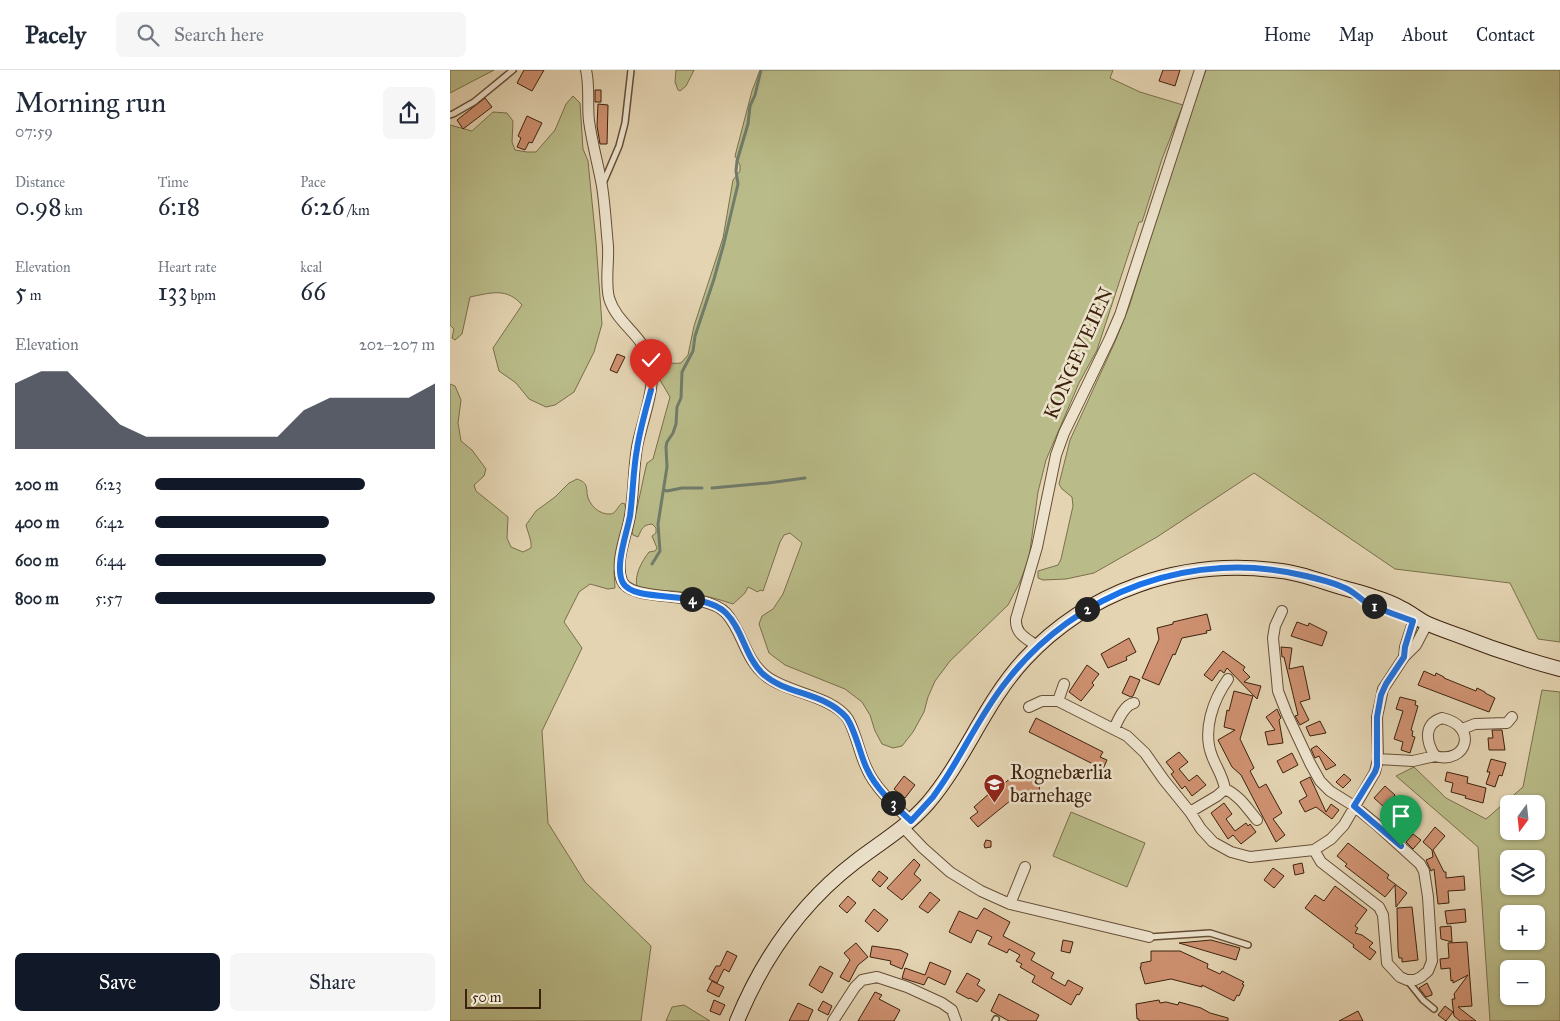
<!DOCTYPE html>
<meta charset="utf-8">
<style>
body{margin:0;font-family:"IM FELL Great Primer",serif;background:#f6f6f7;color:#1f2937;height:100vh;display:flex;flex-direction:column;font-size:19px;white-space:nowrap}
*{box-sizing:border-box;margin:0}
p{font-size:16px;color:#747a83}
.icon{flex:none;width:28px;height:28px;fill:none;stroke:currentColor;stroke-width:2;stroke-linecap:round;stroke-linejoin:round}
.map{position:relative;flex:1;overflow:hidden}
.details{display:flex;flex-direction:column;background:#fff;width:450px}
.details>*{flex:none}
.needle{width:32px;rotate:195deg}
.buttons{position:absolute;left:1050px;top:725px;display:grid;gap:10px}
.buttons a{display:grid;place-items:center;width:45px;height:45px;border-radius:8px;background:#fff;box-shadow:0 1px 4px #0004;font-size:25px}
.scale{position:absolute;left:15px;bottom:12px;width:76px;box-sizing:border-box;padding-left:5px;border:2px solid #3c220d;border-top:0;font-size:14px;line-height:18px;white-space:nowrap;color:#3c220d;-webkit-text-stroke:4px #ede3cd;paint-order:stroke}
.pin{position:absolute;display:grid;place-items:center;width:42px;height:42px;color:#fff;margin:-51px -21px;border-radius:50% 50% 50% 0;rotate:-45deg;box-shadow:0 0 5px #0007}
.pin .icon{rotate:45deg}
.km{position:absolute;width:25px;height:25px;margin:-12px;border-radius:50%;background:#222;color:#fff;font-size:14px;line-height:25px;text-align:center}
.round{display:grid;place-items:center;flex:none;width:52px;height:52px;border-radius:8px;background:#f6f6f7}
.overview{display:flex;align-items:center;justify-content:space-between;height:85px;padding:0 15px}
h1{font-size:28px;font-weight:600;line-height:38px}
.stats{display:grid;grid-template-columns:repeat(3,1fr);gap:8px;height:85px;padding:5px 15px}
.stats div{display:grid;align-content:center}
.stats b{font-size:25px;font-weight:600}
.stats small{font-size:14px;font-weight:400}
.stats p{font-size:14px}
.chart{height:140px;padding:10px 15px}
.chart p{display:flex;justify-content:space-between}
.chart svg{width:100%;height:90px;margin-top:5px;fill:#111827;opacity:.7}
.cta{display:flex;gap:10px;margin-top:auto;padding:10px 15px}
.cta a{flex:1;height:58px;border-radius:8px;background:#111827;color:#fff;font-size:20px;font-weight:600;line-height:58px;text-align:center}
.cta a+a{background:#f6f6f7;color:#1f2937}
ul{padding:0 15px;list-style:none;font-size:16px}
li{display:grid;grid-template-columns:80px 60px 1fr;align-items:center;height:38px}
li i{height:12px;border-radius:6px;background:#111827}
header{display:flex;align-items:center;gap:30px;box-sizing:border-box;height:70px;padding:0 25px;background:#fff;border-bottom:1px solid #e0e1e3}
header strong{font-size:24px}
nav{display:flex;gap:28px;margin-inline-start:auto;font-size:18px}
.search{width:350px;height:45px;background:#f6f6f7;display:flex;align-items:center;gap:12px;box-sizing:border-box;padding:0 18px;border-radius:8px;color:#747a83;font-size:19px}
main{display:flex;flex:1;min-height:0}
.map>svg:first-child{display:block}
.green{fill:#b9bc89;stroke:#7a6f4b;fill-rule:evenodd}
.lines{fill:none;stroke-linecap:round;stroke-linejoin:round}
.stream{stroke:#717c6b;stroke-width:3}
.building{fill:#cf9171;stroke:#3c220d}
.lane-casing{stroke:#664e36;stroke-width:8}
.street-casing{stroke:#664e36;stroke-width:12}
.secondary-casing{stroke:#3c220d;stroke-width:16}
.lane{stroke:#ede3cd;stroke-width:5}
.street{stroke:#ede3cd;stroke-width:10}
.secondary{stroke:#ede3cd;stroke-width:14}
.route-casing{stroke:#fff;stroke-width:10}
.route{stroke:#1a73e8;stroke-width:6}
.labels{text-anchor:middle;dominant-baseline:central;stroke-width:5;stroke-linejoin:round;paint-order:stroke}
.street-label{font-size:20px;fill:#3c220d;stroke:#ede3cd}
.poi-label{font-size:20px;fill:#3c220d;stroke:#ede3cd;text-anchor:start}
</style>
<header>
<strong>Pacely</strong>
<div class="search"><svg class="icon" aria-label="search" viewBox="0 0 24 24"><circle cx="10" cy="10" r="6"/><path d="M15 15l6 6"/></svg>Search here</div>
<nav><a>Home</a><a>Map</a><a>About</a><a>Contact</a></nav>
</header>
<main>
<section class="details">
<div class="overview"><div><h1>Morning run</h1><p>07:59</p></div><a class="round"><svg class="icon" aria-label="share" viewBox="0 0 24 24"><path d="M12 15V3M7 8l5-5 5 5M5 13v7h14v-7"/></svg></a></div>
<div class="stats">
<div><p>Distance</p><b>0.98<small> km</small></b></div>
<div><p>Time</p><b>6:18</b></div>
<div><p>Pace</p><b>6:26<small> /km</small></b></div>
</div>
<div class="stats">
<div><p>Elevation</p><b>5<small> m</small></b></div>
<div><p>Heart rate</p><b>133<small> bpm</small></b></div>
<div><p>kcal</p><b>66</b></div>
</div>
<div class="chart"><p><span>Elevation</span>202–207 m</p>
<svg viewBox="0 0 160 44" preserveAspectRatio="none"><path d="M0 44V12L10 6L20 6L30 19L40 32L50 38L60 38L70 38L80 38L90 38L100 38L110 25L120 19L130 19L140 19L150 19L160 12V44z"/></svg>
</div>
<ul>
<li><b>200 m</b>6:23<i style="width:75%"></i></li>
<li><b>400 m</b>6:42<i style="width:62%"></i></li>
<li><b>600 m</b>6:44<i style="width:61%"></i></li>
<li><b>800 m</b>5:57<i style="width:100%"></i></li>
</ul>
<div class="cta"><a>Save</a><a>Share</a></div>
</section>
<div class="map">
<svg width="1110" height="951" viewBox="0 0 1110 951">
<rect width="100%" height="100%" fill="#e4d4b2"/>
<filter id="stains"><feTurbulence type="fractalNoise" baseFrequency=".004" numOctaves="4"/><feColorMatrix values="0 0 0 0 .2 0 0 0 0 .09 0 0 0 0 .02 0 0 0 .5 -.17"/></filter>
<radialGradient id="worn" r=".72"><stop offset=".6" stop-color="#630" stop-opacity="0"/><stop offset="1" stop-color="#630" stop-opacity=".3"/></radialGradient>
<path class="green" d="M0,0H44L0,23Z
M226,0H244L236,16L230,21L228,20L225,12Z
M310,0H663L660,8L690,22L733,35L712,89L692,152H689L647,280L629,313L596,390L588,422L579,488L569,514L558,535L500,591L485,611L478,627L474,642L463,662L452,676L443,678L432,674L425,661L420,645L412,632L395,619L335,595L319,583L309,554L312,546L323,539L333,524L352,473L340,463L334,465L330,472L313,521L310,520L308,522L298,517L295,523L283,534C250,523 226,519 192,521L187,517C184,505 192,491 199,482L205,481L207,478L202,466L206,463V458L202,454C192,455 192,459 188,467L183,465L182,462L195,401L197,393L203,389L220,327L210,310L205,288L209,286C216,293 222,294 231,293L238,285L244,256L273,168L283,110L290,101V95L285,86L302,21Z
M756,0H1110V572L1088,569L1060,513L945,499L804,403L707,467L644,503L616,509L593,510L588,508V501L608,495L611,489L623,436L622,427L612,419L609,414L620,370L664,274L679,237L734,61Z
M123,26L130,33L133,79L138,91L146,172L152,254L144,282L124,322L105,335L96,337L79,329L66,313L49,301L43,278L72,235C57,217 40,223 20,227L12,264L5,270L2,268L4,259L0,255V55L22,61L43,42L57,43L63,51L62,72L65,80L77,82H86L105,60L116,34Z
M0,314L5,316L11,330L8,353L11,371L22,380L36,399L34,406L24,415L26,421L58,447L57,468L61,477L73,482L81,478C82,471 78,463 76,455L86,441L105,427L119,413L127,409C130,410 135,412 136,416C137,419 137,422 137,424C139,435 149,445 161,444C166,443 168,436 172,433L175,434L176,442L164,502L165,518L158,519L140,514L129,522L114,552L132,578L92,661L98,753L135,812L201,876L191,951H0Z
M1092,620L1110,622V951H1040L1028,777L946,706L964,697L996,728L1036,749L1073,717ZM1059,734H1086V761H1059ZM1059,789H1086V816H1059ZM1059,844H1086V871H1059ZM1059,899H1086V926H1059Z
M621,742L695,773L677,817L603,786Z
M234,935L260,951H216L222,937Z"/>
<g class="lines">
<path class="stream" d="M262,418L318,413L355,408
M214,420L217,421L232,418H252
M202,494L210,481L208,454L217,397L216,377L217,372L223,363L226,354L227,337L231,328L232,302L243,281L245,266L264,209L274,173L288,114L286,101L287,91L298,54L300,36L305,25L311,0"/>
</g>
<path class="building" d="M74,0H94L82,21L67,13Z
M713,0H730L725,16L709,11Z
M145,20H151V32H145Z
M35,28L42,37L13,59L7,50Z
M148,34L158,35L157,74H150L147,56Z
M77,46L92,53L82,73L79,72L75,80L67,77L71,68L68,66Z
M167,284L175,287L167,303L160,300Z
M757,544L761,560L756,561L757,563L732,568L725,585L723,584L709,615L692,608L709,569L707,558L723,554V552Z
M847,552L858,556L859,553L877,562L872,576L841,566Z
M679,568L686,582L676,587L677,590L658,598L651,584Z
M831,577L842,578L839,599L853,596L860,629L850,632L859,650L850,655L845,646L848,645L834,587H832Z
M773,581L795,597L793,600L800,607L794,612L811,616L807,629L777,598L774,603L770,600L762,611L754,605Z
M637,595L649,604L642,613L644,615L631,631L619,622Z
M974,601L985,606L986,603L994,607V608L1026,621L1027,618L1035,622V623L1045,628L1039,642L968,615Z
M680,606L690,610L683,626L681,627L672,623Z
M784,621L803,626L790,669L804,698L800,701L809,718L816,714L832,743L823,749L835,765L826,772L791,705L782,697L768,670L785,660L774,657L777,640L779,641Z
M950,627L966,631L965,635L968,636L961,660L963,661L962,666L965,667L960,683L951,680L953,672L944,669L953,641L946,639Z
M827,639L831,648L829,650L833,673L818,675L815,662L825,660L816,647Z
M586,648L653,682L650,687L657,690L653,699L579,662Z
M870,651L876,663L860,666L856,657Z
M1042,660H1052L1055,680H1039L1038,668H1043Z
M866,676H867L886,695L876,700L869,686L865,688L861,679Z
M729,682L738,692L729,699L739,711L747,705L756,715L742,726L735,716L732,719L721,704L724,702L716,692Z
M842,683L848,695L833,703L827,691Z
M1041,689L1056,693L1052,706L1049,705L1045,717L1036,714L1040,702H1037Z
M573,698L567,710H590L589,726H573L569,729L566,726L528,757L520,748L528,742L524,737L550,714L551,716Z
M997,702L1018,707L1017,713L1036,718L1033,733L1015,728L1016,726L1001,722L1003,713L995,711Z
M894,704L901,710L893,718L886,712Z
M454,706L465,715L455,728L444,719Z
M860,707L876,742L881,734L889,740L882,749L866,737L855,742L849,731L857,726L850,712Z
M935,716L945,725L934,737L924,728Z
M774,733L782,744L776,749L785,761L796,753L798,756L800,754L806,762L791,774L783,765L778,769L761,743Z
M943,738L950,745L940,756L932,750Z
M958,739L968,748L957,760L947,751Z
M985,757L995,766L983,780L994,802H996V808L1014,806L1015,820L998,821L999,833L988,834L984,799L981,801L976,790L983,787L982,780L973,772Z
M963,764L971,770L963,779L956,772Z
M536,770L541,771V777L535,778L534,775Z
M898,773L939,805L937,808L957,823L946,837L945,815L935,827L895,796L897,794L887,786Z
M464,789L470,795L464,804L471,810L452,830L437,818Z
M852,793L854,803L845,805L843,795Z
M823,798L834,806L824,818L814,810Z
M429,801L438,808L430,817L422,810Z
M885,816L917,840L905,856L908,858L905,863L912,865L923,873L919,877L926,882L920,890L903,877L904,875L855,838L865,825L874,831Z
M480,822L490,830L478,843L469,837Z
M398,826L406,833L397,843L389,836Z
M962,837L968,890L952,892V888H949L948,880L947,838Z
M534,838L560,852L553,866L585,883L581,890L604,903L601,908L615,916L618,910L633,918L629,925L627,924L621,935L582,912L585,906L570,897L572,894L566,891L570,885L559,879L557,883L538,874L542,867L527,860L521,873L499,862L509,841L527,849Z
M424,839L438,850L428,862L415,851Z
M1015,839L1016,852L997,854L995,841Z
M1001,856L1002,872L991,869L990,857Z
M613,870L623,872L620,883L611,881Z
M761,870L790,878L786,890L729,873Z
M1017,872L1022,936L1008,937L1026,951H1010L1004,946L1002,929H1005L1004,924L1018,905L1003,913V910L1001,911L1000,898L991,899L990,889L999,888L998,873Z
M406,873L418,887L408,895L399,912L390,907L400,890L394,883Z
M422,876L450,880L458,884L452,899L440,894L441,891L420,887Z
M277,881L287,886L279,902L274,899L267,913L259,909L266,896H270Z
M701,881H730L758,894L757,898L770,904L772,901L794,912L792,914L794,915L789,926L787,925L784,931L752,915V917L721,909L695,914L690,897H691V893L701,891Z
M480,892L501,901L495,915L478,907L474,915L452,908L455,898L475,905Z
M370,896L383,903L372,923L359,915Z
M517,903L530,910L527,915L535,920L527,932L520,928L519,929L506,922Z
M262,911L274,917L269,927L257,921Z
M977,913L982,923V925L976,927L969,918Z
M425,922L432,925L429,929L450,940L444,951H408Z
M549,924L589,945L586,951H559L541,941Z
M264,930L275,935L270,945L260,941Z
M709,930L710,933L716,932L728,935L729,932L751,938L760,943L778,948V951H689V949H687L686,934Z
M373,931L382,936L378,945L368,940Z
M348,933L363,940L358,951H339Z
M995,936L1003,942L996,951L988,945Z
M908,941L913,951H889Z"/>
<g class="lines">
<defs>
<path id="lane" d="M0,45L3,44L24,32L63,0
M154,111L169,76L175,53L181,0
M699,867L760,863L798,875
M957,910L973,930L984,939
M545,951L546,949"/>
<path id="street" d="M136,0C140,17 137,34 139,51C142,73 148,94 152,116C155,135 156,156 158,176C159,192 155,212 159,228C168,258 200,266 202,304C203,324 191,356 187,377C183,401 184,427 179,451C175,469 165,493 172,511C181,533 254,520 276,543C293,562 295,590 316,606C337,623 383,626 398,649C406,663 409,682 416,697C424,717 445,736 461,751
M832,541L825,556L823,568L828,621L837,644L860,693L870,711L880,721L904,736L926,754L970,794L974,801L978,827L982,891L978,901L971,907L965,910H957L950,907L937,893L933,845L929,837L871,792L864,780
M587,576C576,568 565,564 566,549L587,477L606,385L614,363L660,268L670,245L750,0
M954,587L955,577L965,546
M778,609C763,630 752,661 762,686C766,697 773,706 775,719C789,725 797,738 807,750
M608,631L614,614
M579,637L592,631H608L677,666L695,683L714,710L740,742L751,759L763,772L781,782L800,787L864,780L881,769L894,755L925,702L928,689L927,647L933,619L954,587L966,575L977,554
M992,648C1029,656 1017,695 985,686C976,672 973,654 992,648Z
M664,659C668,650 674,635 684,633
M1012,659L1025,654L1057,653L1062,647
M928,689L963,691L985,686
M740,742L767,726L775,719
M453,757L473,778L500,802L531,821L560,834L699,867
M560,834L575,797
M383,951L405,917L412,910L427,907L457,917L492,933L502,940L506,951"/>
<path id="secondary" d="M287,951C313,888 350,834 405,792C430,773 457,757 478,733C516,688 535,632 575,589C638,521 731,489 823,500C848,502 870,511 894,518C904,521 914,523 924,527C934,530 944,534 953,539C961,543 968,549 976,553C987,558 999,562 1010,566C1043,579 1076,590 1110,599"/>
</defs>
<use href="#lane" class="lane-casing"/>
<use href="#street" class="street-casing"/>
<use href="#secondary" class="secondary-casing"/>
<use href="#lane" class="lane"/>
<use href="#street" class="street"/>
<use href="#secondary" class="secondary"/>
</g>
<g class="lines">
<defs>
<path id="route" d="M201,320C196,339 190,359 187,379C183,401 183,424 180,446C177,463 164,497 173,513C185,534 252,519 276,543C293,560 295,587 313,604C336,625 374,622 396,647C405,658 410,685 417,699C426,719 445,736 461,751L483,727L494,711C515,679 532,642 556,612C626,521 744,478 856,506C869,509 886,513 899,520C904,523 909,527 914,531C930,540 946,545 963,551L955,577L954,587L936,614L931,625L927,647V696L925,702L904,736L951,776"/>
</defs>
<use href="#route" class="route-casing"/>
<use href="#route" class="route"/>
</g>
<defs>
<symbol id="school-pin" viewBox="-11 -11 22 30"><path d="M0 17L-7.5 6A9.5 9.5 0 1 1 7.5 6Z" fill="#8f2418" stroke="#ede3cd"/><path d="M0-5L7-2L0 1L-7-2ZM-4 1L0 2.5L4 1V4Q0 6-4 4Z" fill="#fff"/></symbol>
</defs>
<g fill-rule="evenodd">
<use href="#school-pin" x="532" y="702" width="25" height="34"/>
</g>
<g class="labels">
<g class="street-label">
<text transform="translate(628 283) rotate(-66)">KONGEVEIEN</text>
</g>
<g class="poi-label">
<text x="560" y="702">Rognebærlia<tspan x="560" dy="23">barnehage</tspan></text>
</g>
</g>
<rect width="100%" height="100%" filter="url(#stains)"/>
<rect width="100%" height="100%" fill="url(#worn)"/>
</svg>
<div class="buttons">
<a><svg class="needle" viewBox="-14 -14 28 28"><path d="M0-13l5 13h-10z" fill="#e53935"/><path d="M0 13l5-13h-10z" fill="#747a83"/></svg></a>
<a><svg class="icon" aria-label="layers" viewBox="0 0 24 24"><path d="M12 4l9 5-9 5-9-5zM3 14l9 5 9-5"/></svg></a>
<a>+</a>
<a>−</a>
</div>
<div class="scale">50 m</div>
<div class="pin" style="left:951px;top:776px;background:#1e9e55"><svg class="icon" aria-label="arrive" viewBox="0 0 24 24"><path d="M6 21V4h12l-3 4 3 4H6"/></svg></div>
<div class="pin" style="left:201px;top:320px;background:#d93025"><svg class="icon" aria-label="check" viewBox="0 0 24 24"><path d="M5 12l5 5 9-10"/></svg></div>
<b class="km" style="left:924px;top:536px">1</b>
<b class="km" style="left:637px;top:539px">2</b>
<b class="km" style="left:443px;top:733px">3</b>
<b class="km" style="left:242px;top:529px">4</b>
</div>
</main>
